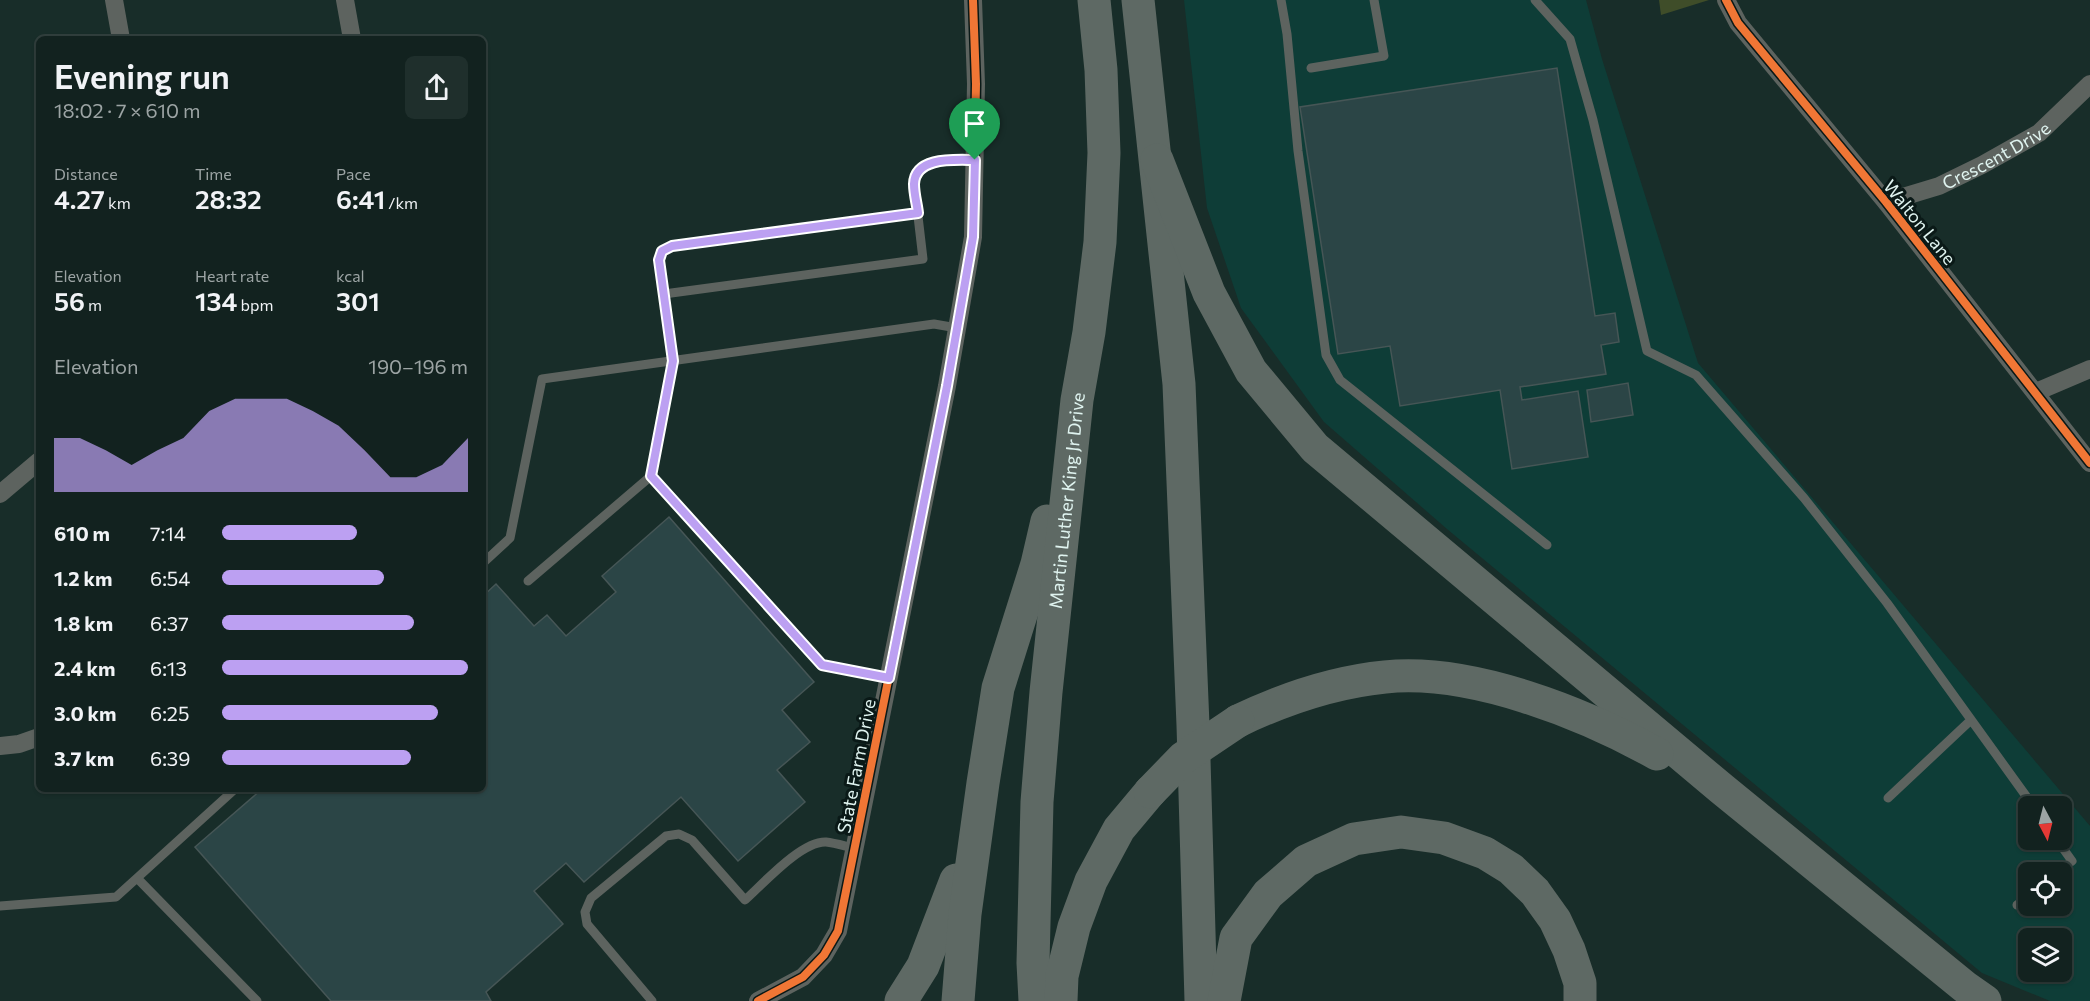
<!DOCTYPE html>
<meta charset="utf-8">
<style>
body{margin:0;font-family:Commissioner,sans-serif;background:#1f2f2c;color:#f1f3f6;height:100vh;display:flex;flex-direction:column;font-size:22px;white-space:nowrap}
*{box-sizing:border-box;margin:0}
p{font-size:20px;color:#9ca4a4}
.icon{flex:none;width:33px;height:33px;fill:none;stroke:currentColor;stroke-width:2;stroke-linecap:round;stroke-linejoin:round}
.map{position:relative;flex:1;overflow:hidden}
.sheet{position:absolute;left:36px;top:36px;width:450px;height:756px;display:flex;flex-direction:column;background:#12221f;border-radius:9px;box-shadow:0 2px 4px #0004,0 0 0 2px #313f3d}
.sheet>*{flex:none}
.needle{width:39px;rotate:173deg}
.controls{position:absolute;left:2018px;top:796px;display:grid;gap:12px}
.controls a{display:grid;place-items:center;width:54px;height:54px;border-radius:9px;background:#12221f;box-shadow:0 2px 4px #0004,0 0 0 2px #313f3d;font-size:30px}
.pin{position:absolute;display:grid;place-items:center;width:51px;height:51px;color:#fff;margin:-62px -26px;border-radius:50% 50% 50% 0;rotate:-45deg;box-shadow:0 0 6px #0007}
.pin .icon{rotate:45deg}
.round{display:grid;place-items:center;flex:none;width:63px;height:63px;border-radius:9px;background:#1f2f2c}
.headline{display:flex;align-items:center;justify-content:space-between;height:102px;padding:0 18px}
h1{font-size:33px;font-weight:600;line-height:45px}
.figures{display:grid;grid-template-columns:repeat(3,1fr);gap:9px;height:102px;padding:6px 18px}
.figures div{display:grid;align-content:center}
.figures b{font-size:26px;font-weight:600}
.figures small{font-size:16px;font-weight:400}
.figures p{font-size:16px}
.chart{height:168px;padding:12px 18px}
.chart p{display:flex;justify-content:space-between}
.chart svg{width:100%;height:108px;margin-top:6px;fill:#bca0f2;opacity:.7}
ul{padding:0 18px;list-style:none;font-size:20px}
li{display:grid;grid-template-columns:96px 72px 1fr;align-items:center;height:45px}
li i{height:15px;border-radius:8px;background:#bca0f2}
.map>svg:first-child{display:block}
.built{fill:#0e3d37;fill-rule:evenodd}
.green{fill:#3f4d29}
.building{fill:#2b4546;stroke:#465656;stroke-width:1.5}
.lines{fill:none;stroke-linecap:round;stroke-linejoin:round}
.lane{stroke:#5d635f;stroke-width:9}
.street{stroke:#5d635f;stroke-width:18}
.highway{stroke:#5e6964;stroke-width:33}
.highway-bridge{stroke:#5e6964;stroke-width:33}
.cycleway-casing{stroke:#0a1917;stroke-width:11}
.cycleway{stroke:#f07635;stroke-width:8}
.route-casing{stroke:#fff;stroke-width:12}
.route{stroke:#bca0f2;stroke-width:8}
.labels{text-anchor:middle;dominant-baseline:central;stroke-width:6;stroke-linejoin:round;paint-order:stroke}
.street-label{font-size:18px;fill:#dff3ef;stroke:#0a1917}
</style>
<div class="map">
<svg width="2090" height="1001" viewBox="0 0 2090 1001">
<rect width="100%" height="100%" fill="#182d29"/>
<path class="built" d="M1184,0H1586L1602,59L1698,363L2090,826V1001H2050L1982,973L1447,529L1324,422L1241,308L1207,208ZM2028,807H2061V840H2028ZM2028,873H2061V906H2028ZM2028,939H2061V972H2028Z"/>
<path class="green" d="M1659,0H1709L1661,15Z"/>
<path class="building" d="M1557,68L1595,316L1615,313L1619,342L1601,345L1606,374L1520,387L1522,400L1578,391L1588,457L1512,469L1500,390L1400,406L1390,346L1338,354L1300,107Z
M1628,383L1633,415L1591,422L1587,390Z
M669,517L814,682L782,710L810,742L777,770L805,802L738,861L681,797L584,882L566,863L534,891L563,924L486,992L491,1001H331L195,847L262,789H483V596L496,584L534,626L547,615L566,636L616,592L602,576Z"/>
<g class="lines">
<path class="lane" d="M1281,0L1287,34L1298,151L1326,355L1340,380L1547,545
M1535,0L1570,39L1593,120L1647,351L1696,375L1804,498L1887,603L2034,807
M1311,68L1384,56L1374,0
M664,294L659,260L662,251L672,246L918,213
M651,476L822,665L889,678
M483,563L510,538L542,379L934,324L957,328
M528,581L651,476L673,361L664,294L923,259L914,182L922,168L937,161L974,160
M1888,798L1971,720
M2057,840L2072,861L2057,873
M137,878L235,789
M2017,905L2028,897
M0,906L116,897L137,878L257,1001
M652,1001L587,924L585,912L591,898L666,836L679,834L692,840L745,900C763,884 801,841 826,842C835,843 845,846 854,848"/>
<g class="street">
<path d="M114,0L121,39"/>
<path d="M345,0L352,39"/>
<path d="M1726,0L1738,23L1886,202L2090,463"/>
<path id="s1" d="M1886,202L1939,186L1982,165L2039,133L2090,84"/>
<path d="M2036,392L2090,369"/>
<path d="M0,494L39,461"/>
<path d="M0,746L19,744L39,737"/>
<path d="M758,1001L803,977L824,955L838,931L947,386L973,237L976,84L973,0"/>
</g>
<g class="highway">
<path d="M1138,0L1179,384L1193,725L1201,1001"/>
<path d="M1157,160L1209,293L1251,371L1315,448L1722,789L1965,987L1985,1001"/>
<path d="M1238,721C1284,699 1334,682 1385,677C1471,668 1583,713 1657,754"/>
<path d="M901,1001L923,966L956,880"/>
<path d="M958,1001L965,914L983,783L998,688L1037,564L1047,521"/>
<path id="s2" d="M1035,1001L1033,963L1037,802L1046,692L1077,400L1089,332L1100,242L1104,153L1101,70L1094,0"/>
<path d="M1061,1001L1062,976L1074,927L1091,881L1119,829L1150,792"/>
<path d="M1224,1001L1236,938L1268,894L1306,861L1354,839L1401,832L1444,838L1485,853L1511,869L1535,892L1555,920L1569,950L1580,983V1001"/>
</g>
<path class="highway-bridge" d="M1150,792L1183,758L1238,721"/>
<defs>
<path id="cycleway" d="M1726,0L1738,23L1886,202L2090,463
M758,1001L803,977L824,955L838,931L947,386L973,237L976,84L973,0"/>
</defs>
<use href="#cycleway" class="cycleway-casing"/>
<use href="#cycleway" class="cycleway"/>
</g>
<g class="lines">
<defs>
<path id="route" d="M975,160L973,237L947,386L889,678L822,665L651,476L673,361L659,260L662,251L672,246L918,213C917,204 914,194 914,184C915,156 956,160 975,160Z"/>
</defs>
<use href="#route" class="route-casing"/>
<use href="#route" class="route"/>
</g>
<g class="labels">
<g class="street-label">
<text stroke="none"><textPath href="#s1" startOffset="120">Crescent Drive</textPath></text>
<text transform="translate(1920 222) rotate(51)">Walton Lane</text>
<text stroke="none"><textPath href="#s2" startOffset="502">Martin Luther King Jr Drive</textPath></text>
<text transform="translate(856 766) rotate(-79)">State Farm Drive</text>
</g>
</g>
</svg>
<div class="controls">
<a><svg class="needle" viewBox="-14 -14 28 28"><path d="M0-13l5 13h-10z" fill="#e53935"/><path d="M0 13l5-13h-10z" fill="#9ca4a4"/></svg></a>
<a><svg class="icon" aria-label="locate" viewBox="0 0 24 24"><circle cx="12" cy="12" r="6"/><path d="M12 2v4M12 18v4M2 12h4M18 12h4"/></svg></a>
<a><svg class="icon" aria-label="layers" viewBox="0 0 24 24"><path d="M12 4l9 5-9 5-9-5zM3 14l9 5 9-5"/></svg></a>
</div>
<div class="pin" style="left:975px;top:160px;background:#1e9e55"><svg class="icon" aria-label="arrive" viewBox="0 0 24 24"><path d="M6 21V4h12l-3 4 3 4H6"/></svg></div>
<section class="sheet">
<div class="headline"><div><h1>Evening run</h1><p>18:02 · 7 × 610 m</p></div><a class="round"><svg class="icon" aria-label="share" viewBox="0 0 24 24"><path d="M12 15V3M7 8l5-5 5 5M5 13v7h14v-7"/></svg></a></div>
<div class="figures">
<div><p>Distance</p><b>4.27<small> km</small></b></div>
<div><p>Time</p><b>28:32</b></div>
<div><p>Pace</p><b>6:41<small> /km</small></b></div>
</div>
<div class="figures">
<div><p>Elevation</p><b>56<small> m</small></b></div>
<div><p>Heart rate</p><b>134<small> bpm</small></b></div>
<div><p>kcal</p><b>301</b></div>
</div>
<div class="chart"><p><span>Elevation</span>190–196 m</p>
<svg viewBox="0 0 160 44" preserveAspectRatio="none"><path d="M0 44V22L10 22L20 27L30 33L40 27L50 22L60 11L70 6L80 6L90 6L100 11L110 17L120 27L130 38L140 38L150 33L160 22V44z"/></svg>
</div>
<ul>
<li><b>610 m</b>7:14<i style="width:55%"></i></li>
<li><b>1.2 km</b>6:54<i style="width:66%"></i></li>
<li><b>1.8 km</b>6:37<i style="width:78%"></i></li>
<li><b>2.4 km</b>6:13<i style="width:100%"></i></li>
<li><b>3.0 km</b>6:25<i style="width:88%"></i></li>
<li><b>3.7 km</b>6:39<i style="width:77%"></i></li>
</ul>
</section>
</div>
